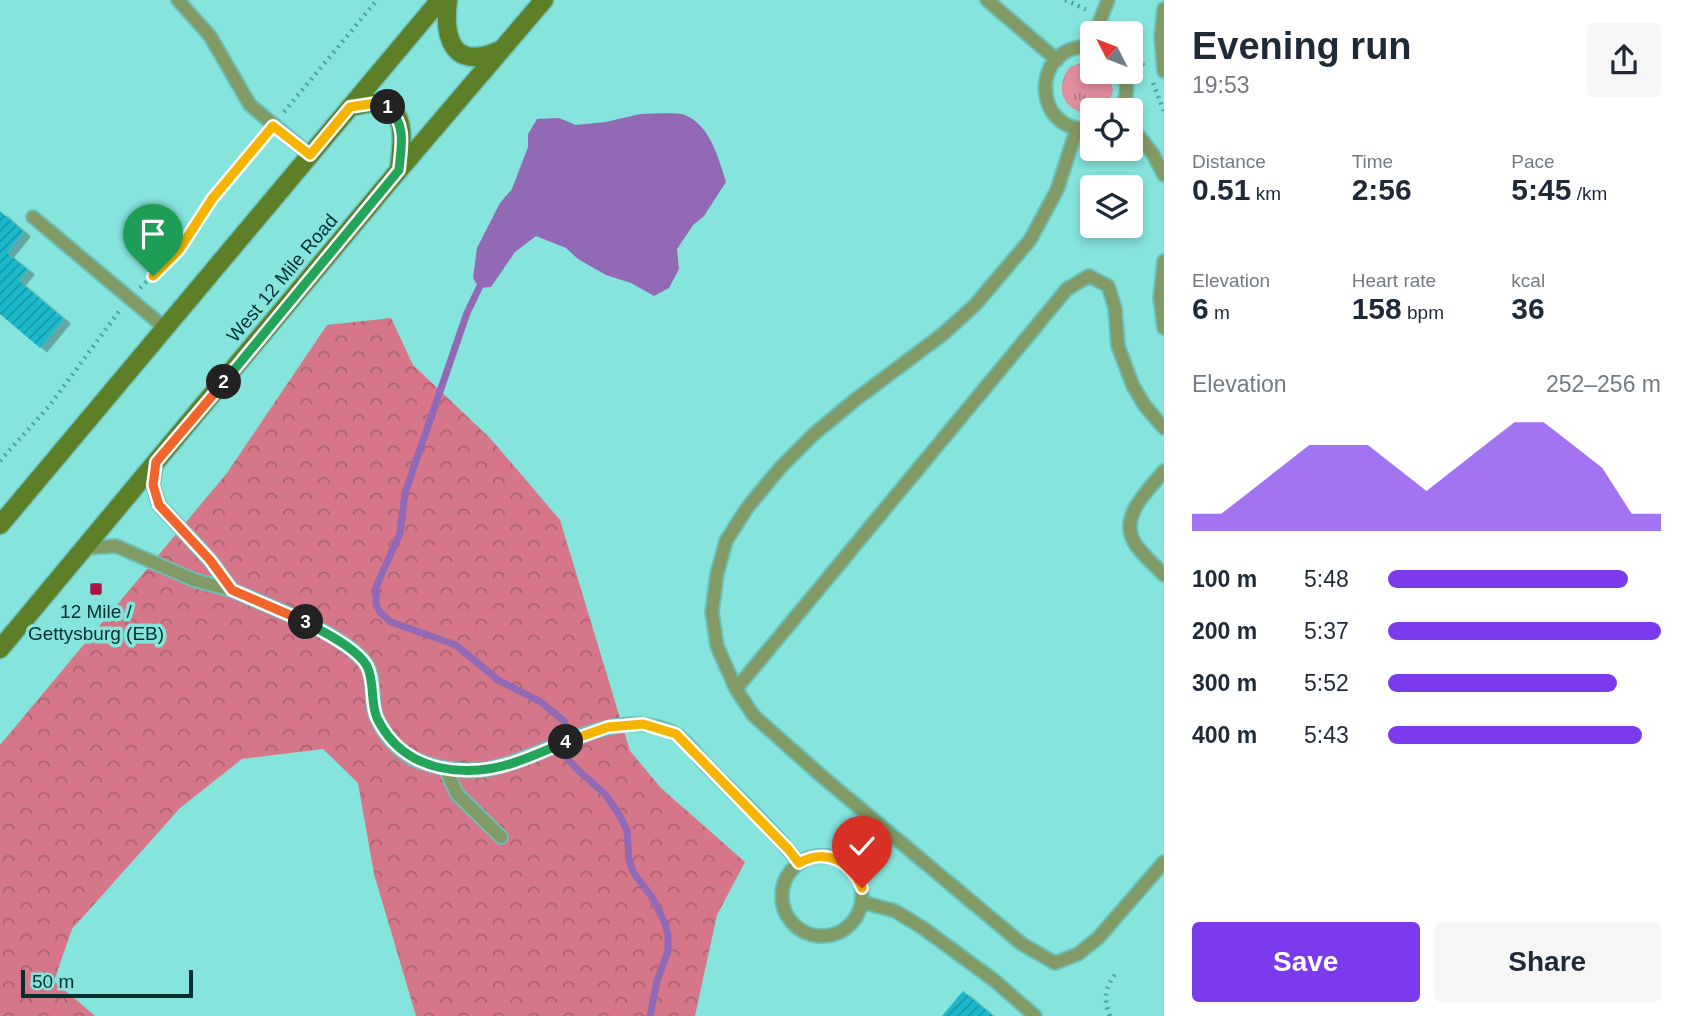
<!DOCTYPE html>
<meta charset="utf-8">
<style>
body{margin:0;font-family:Arial,sans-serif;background:#f6f6f7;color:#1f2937;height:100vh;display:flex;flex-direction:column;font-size:26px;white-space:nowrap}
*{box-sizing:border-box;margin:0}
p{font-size:23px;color:#747a83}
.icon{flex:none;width:38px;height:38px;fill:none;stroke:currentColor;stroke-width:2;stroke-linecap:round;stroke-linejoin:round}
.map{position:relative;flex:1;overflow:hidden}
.panel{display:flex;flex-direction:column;background:#fff;width:525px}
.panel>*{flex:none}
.needle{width:46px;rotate:312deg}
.controls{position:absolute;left:1080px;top:21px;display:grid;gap:14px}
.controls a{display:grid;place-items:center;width:63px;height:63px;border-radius:7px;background:#fff;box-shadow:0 4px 10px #0003;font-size:35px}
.scale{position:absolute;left:21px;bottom:18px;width:172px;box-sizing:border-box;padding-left:7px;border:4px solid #03302d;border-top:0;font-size:19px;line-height:24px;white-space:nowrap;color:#03302d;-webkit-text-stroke:5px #85e4dc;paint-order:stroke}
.pin{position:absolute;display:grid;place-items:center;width:60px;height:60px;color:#fff;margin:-72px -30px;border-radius:50% 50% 50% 0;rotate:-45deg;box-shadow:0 0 7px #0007}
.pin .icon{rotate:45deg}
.km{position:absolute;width:35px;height:35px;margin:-18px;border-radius:50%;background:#222;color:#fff;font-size:19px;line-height:35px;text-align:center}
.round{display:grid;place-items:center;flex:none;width:74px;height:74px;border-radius:7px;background:#f6f6f7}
.overview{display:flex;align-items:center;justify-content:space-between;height:119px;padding:0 28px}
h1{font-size:38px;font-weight:600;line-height:52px}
.stats{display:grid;grid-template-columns:repeat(3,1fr);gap:10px;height:119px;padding:7px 28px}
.stats div{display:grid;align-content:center}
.stats b{font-size:30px;font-weight:600}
.stats small{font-size:19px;font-weight:400}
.stats p{font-size:19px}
.chart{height:196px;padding:14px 28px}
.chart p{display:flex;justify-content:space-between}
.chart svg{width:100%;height:126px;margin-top:7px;fill:#7c3aed;opacity:.7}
.cta{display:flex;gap:14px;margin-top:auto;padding:14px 28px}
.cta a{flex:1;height:80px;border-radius:7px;background:#7c3aed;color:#fff;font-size:28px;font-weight:600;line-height:80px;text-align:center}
.cta a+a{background:#f6f6f7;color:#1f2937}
ul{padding:0 28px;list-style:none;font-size:23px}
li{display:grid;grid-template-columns:112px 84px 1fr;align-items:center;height:52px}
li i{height:18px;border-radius:9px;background:#7c3aed}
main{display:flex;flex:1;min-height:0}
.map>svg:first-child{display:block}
.grass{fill:url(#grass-tufts)}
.forest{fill:url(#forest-crowns)}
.water{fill:#9269b5}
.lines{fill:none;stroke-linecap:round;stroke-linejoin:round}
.stream{stroke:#9269b5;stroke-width:7}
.building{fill:url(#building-hatch);filter:url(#shadow)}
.lane-casing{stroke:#6bc0b9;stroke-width:16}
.secondary-casing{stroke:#6bc0b9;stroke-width:21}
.path{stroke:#54a19a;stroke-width:4.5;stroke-dasharray:2 5;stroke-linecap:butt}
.lane{stroke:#829a65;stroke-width:12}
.secondary{stroke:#5c7f27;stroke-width:18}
.split-1-casing{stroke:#fff;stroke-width:14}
.split-2-casing{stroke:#fff;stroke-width:14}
.split-3-casing{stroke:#fff;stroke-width:14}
.split-4-casing{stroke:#fff;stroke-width:14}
.split-5-casing{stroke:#fff;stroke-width:14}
.split-1{stroke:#f5b400;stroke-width:9}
.split-2{stroke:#22a559;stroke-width:9}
.split-3{stroke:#f0652b;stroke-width:9}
.split-4{stroke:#22a559;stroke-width:9}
.split-5{stroke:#f5b400;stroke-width:9}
.poi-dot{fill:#a81348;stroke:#85e4dc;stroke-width:2.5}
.labels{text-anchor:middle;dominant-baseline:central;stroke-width:7;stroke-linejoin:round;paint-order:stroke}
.street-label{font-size:19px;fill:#03302d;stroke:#85e4dc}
.poi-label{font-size:19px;fill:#03302d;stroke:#85e4dc}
</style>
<main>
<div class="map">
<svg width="1164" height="1016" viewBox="0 0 1164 1016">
<defs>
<pattern id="grass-tufts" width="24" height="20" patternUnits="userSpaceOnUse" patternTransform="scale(1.75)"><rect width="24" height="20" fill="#e08e9d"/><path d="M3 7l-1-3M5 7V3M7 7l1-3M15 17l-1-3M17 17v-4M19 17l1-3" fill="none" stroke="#b37480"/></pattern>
<pattern id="forest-crowns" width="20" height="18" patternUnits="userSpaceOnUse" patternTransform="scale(1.75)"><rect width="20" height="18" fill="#d57789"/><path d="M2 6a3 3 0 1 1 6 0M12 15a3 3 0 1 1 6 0" fill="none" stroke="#ab6270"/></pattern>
<pattern id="building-hatch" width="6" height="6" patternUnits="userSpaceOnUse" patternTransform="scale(1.75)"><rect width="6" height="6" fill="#1db9cc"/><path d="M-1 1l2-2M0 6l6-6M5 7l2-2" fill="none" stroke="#1797a6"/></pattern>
<filter id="shadow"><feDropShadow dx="7" dy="4.5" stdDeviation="0" flood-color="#0004"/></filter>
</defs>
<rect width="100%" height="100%" fill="#85e4dc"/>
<path class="grass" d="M1087,61L1092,62V72H1108L1113,90C1110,102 1105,110 1092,110V113C1064,114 1053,88 1070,67Z"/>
<path class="forest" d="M391,318L413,365L490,438L560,520L630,751L661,788L745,862L717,915L695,1016H416L374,874L358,783L323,749L242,759L180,808L72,929L54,981L95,1016H0V745L227,473L327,325Z"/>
<path class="water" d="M640,114C651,114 676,112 685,115C710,125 719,159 726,182L704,216L693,225L677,249L679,269L669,288L654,296L631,283L606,275L578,259L566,248L536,236L515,252L491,287L479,288L473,278L477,248L500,203L512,189L528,147V134L537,119L559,118L576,125L606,122Z"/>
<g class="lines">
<path class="stream" d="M479,288L467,313L405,493L400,533L376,587V604L380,612L391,622L456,645L498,680L541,702L564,721L568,732L567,758L577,769L606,795L621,818L627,831L629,859L633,872L652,897L665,923L668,935V951L657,981L650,1016"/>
</g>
<path class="building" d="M0,211L24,232L7,253L28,270L19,281L64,319L40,348L0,314Z
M963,991L993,1016H942Z"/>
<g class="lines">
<defs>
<path id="lane" d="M178,0L210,36L250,105L310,155
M987,0L1057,60
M1164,9L1161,37L1164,71
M1095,33L1108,0
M1092,47C1029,42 1031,135 1092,129
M1120,110C1128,98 1128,85 1123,72
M1130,125L1153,154L1164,175
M1077,128L1057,190L1030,240L975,305L943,334L855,400L814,434L780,468L747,508L726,541L717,574L712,612L717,646L736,689L754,716L825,779L1022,944L1055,963L1078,954L1098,938L1164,862
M33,217L165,328
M1164,261L1160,298L1164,328
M1164,471C1149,490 1119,515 1134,542C1141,554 1155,565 1164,575
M84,548L116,546L194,580L232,590L210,560L159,505L153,485L156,464
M232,590C266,605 345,634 366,664C376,679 370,700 376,716C383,734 400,754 419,761C437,768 461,772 481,770C543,762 612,702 674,733C685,739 696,754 704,763C736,796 771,827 799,863
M736,689L1067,289L1089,276L1108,286L1115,308L1118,346L1133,386L1145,406L1164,428
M445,768L457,794L501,837
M782 896a40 40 0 1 1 80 0a40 40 0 1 1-80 0Z
M862,902L895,911L923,928L995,981L1035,1016"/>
<path id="secondary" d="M448,0C443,39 453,70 498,51
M350,107C359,106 370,102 378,103C410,109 401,148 399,170
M0,525L440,0
M0,649L399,170L544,0"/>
</defs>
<use href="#lane" class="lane-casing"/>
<use href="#secondary" class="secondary-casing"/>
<path class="path" d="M1065,0L1087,10
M1130,47L1146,69
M1153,83L1164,111
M284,112L377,0
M140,288L179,250L212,199L264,135
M0,461L50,405L120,310
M1110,1016C1103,998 1105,988 1116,973"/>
<use href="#lane" class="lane"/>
<use href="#secondary" class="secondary"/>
</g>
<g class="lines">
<defs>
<path id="split-1" d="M153,276L179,250L212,199L273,126L310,155L350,107L376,103L388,107"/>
<path id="split-2" d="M224,382L399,170C401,147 407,125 388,107"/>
<path id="split-3" d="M224,382L156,462L153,485L159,505L210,560L232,590L306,622"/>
<path id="split-4" d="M306,622C323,632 357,648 367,666C375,682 370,702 377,718C397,759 435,773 479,770C509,768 538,753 566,742"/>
<path id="split-5" d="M566,742L608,727L643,724L676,734L788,849L799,863C826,848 851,861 862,888"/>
</defs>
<use href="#split-1" class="split-1-casing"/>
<use href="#split-2" class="split-2-casing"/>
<use href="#split-3" class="split-3-casing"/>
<use href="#split-4" class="split-4-casing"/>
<use href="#split-5" class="split-5-casing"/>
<use href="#split-1" class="split-1"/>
<use href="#split-2" class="split-2"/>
<use href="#split-3" class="split-3"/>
<use href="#split-4" class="split-4"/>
<use href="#split-5" class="split-5"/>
</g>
<rect class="poi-dot" x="89" y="582" width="14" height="14" rx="3.5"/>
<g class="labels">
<g class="street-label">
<text transform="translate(282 278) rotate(-50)">West 12 Mile Road</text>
</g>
<g class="poi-label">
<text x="96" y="611">12 Mile /<tspan x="96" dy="22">Gettysburg (EB)</tspan></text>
</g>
</g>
</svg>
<div class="controls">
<a><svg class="needle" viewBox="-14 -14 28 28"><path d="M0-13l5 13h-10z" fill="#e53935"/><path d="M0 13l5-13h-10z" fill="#747a83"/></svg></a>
<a><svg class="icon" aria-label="locate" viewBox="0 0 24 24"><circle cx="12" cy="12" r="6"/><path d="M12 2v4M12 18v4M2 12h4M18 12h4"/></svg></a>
<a><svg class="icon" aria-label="layers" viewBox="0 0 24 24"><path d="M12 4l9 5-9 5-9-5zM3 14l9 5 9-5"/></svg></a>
</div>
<div class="scale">50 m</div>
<div class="pin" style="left:153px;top:276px;background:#1e9e55"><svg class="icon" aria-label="arrive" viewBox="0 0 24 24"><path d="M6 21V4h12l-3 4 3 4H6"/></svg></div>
<div class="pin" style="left:862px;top:888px;background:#d93025"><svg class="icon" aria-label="check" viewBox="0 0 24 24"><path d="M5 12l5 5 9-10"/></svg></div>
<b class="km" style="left:388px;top:107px">1</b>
<b class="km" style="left:224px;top:382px">2</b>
<b class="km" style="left:306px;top:622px">3</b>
<b class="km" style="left:566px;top:742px">4</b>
</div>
<section class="panel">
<div class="overview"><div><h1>Evening run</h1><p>19:53</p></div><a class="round"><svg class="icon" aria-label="share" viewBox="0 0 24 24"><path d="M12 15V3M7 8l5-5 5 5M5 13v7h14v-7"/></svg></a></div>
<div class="stats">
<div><p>Distance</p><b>0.51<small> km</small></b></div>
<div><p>Time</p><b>2:56</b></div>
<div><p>Pace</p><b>5:45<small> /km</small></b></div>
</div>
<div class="stats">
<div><p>Elevation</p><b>6<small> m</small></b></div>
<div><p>Heart rate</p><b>158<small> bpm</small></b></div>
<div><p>kcal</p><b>36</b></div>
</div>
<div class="chart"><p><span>Elevation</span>252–256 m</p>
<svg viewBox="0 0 160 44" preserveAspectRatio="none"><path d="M0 44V38L10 38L20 30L30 22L40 14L50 14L60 14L70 22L80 30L90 22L100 14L110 6L120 6L130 14L140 22L150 38L160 38V44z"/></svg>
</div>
<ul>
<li><b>100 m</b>5:48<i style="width:88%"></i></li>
<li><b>200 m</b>5:37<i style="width:100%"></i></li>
<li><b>300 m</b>5:52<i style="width:84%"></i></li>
<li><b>400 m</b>5:43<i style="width:93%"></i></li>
</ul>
<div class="cta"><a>Save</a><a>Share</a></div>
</section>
</main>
